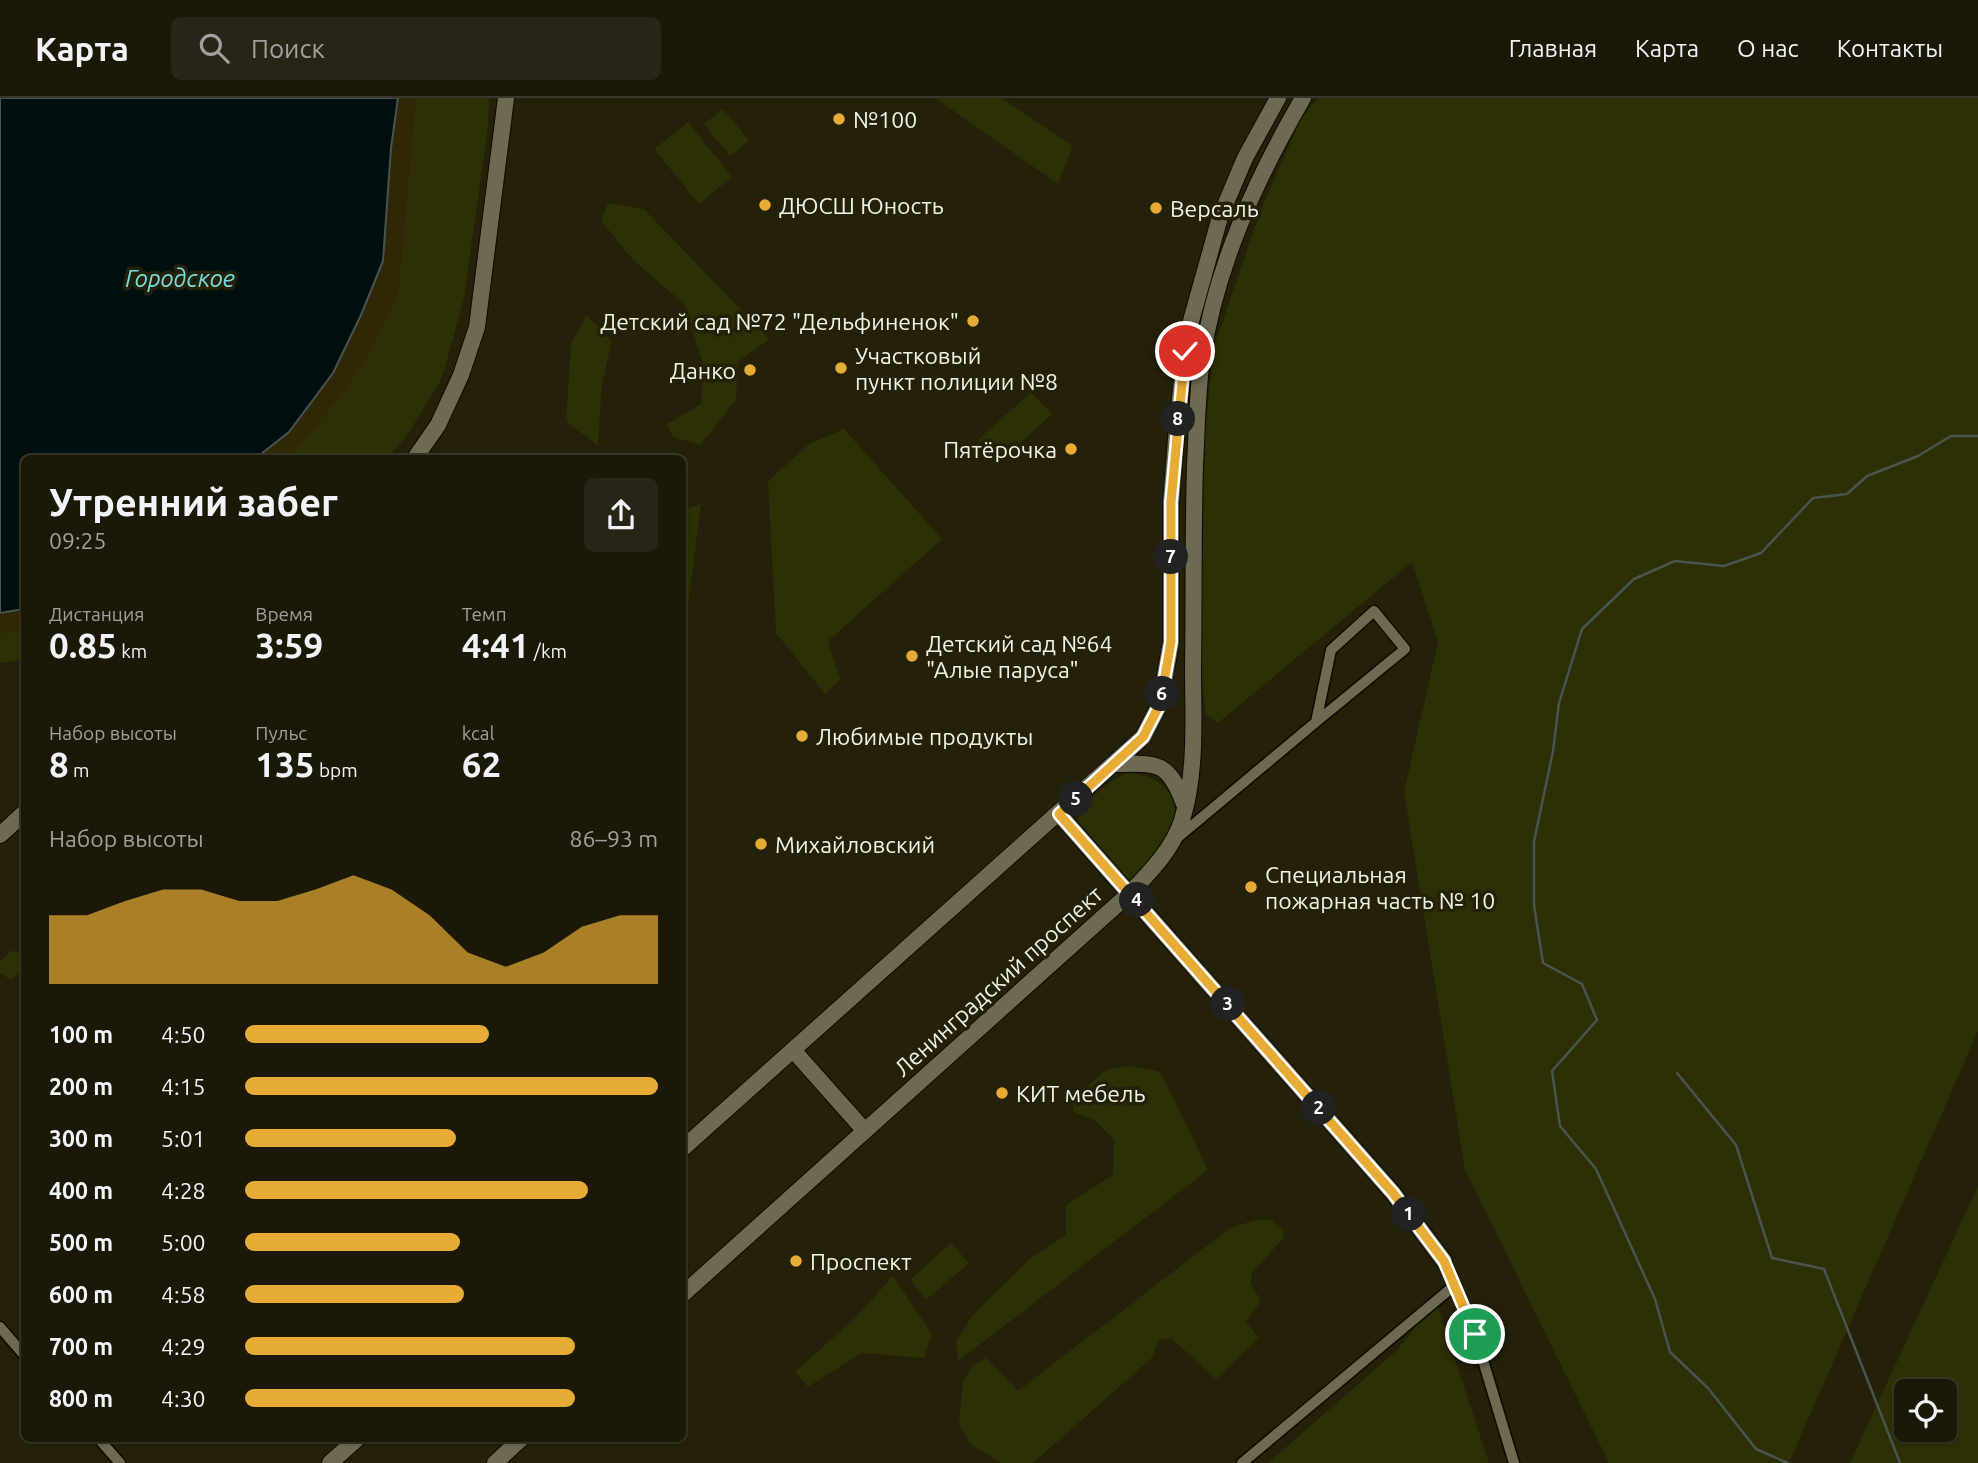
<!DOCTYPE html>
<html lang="ru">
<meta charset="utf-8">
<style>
body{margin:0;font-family:Ubuntu,sans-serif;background:#282516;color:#f1f3f6;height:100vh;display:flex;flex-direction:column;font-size:26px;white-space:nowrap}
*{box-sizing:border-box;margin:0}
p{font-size:23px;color:#a0a09c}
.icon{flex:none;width:38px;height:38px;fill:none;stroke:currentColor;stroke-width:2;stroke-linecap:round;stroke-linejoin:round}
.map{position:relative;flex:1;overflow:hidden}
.details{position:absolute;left:21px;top:357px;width:665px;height:987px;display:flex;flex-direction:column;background:#1b1808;border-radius:10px;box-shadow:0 2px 5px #0004,0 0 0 2px #393729}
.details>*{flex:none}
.fabs{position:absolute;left:1894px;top:1281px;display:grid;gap:14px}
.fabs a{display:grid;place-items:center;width:63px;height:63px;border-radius:10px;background:#1b1808;box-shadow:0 2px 5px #0004,0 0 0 2px #393729;font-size:35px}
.pin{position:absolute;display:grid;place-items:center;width:60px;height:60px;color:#fff;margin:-30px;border:4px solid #fff;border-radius:50%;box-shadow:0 2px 7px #0007}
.km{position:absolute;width:35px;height:35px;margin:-18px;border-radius:50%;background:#222;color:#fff;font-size:19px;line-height:35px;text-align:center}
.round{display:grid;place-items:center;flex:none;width:74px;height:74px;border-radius:10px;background:#282516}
.summary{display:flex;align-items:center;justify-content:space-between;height:119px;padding:0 28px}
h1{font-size:38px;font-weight:700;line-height:52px}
.figures{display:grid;grid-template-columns:repeat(3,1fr);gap:10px;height:119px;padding:7px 28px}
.figures div{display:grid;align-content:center}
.figures b{font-size:35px;font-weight:700}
.figures small{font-size:19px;font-weight:400}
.figures p{font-size:19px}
.chart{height:196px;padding:14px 28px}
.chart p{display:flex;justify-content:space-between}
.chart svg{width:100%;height:126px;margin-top:7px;fill:#e6ac36;opacity:.7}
ul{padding:0 28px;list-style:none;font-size:23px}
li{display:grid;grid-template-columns:112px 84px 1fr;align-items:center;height:52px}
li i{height:18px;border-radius:9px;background:#e6ac36}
header{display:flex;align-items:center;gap:42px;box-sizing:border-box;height:98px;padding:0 35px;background:#1b1808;border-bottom:2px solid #393729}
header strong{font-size:33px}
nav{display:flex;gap:38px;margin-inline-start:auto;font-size:24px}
.search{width:490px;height:63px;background:#282516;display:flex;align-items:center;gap:18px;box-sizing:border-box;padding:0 24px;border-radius:10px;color:#a0a09c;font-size:26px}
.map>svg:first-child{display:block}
.green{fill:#2e2f04;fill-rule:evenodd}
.sand{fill:#2f2706}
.water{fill:#001011;stroke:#495450;stroke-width:2}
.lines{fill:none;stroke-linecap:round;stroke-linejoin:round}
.stream{stroke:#495450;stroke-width:2.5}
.street-casing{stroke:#0e0a00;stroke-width:13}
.secondary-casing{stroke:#0e0a00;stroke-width:18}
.street{stroke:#6e6a52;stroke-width:10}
.secondary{stroke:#6e6a52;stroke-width:16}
.route-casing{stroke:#fff;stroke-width:14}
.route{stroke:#e6ac36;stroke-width:9}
.poi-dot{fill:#e6ac36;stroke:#24200a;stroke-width:2.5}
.labels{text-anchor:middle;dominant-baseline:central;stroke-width:7;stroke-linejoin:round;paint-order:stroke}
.poi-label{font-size:23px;fill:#f3f1e3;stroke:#24200a;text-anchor:start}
.street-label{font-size:23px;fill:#f3f1e3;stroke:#24200a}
.water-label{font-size:24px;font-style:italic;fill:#75dee1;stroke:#24200a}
</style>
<header>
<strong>Карта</strong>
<div class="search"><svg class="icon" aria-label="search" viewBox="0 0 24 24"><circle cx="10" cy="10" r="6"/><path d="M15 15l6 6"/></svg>Поиск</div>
<nav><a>Главная</a><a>Карта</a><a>О нас</a><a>Контакты</a></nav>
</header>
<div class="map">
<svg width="1978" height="1365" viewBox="0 0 1978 1365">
<rect width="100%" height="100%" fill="#24200a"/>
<path class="green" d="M416,0H489L488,29L464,201L442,280L408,336L388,360H285L300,346L372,250Z
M935,0H1001L1073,48L1058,86Z
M1318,0H1978V933L1789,1365H1609L1465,1072L1404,694L1438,544L1412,464L1218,625L1206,616L1200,564L1205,337L1213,252L1261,111L1301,21Z
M723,11L749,42L730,58L704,26Z
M688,24L732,79L699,106L654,51Z
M608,105L644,111L769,241L738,264L736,302L700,347L673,339L667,326L701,306L703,266L684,206L633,162L601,123Z
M586,217L612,243L602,285L598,348L566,323L571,246Z
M1031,294L1052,316L998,365L978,342Z
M844,331L942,441L828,543L840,581L825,596L776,535L768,383L809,346Z
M701,406L686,523L682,520L683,412Z
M24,531V561L0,565V535Z
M1126,675C1151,674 1180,691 1174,721C1172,735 1148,774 1135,779C1130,781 1128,780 1124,780L1081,734C1079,728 1077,723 1079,717C1083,704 1113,681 1126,675Z
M11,853L20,854L24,859V871L11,882L0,875V863Z
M1131,968L1158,973L1165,983L1208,1072L958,1263L956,1243L973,1217L1031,1160L1066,1137V1107L1113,1077L1114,1042L1095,1022L1073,1014L1074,999L1106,972Z
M1978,1088V1365H1850ZM1906,1293H1944V1332H1906Z
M1256,1122H1272L1283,1132L1284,1140L1252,1174L1251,1186L1261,1203L1246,1224L1259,1240L1216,1281L1171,1240L1158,1242L1153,1259L1033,1365H1002L970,1346L959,1327L963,1284L972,1268L986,1260L1018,1293L1230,1130Z
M951,1145L969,1165L926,1202L910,1182Z
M893,1178L932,1236L924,1260L861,1255L808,1289L795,1274L854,1221Z
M1436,1203L1489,1365H1268L1396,1253Z"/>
<path class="sand" d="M398,0H416L398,198L372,250L337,302L300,346L285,360H256L289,334L333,275L361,217L383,163L391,50Z
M24,511V531L0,535V515Z"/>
<path class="water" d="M0,0H398L391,50L383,163L361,217L333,275L289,334L256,360H24V511L0,515Z"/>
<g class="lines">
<path class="stream" d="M1677,975L1736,1047L1772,1160L1824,1171L1900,1365
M1788,1365L1756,1351L1708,1290L1670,1254L1655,1201L1596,1071L1560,1028L1552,973L1597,922L1582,886L1543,865L1534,807V744L1553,653L1559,605L1582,531L1634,481L1675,463L1724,468L1761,455L1813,400L1847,396L1867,378L1918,358L1951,338H1978"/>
<defs>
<path id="street" d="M1374,513L1405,551L1316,624L1331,552Z
M1176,741L1316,624
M1444,1163L1475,1236L1514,1365
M0,1229L24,1257
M98,1340L120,1365
M1242,1365L1455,1187"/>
<path id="secondary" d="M415,360L438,327L461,277L477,229L506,0
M1115,666C1158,665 1168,663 1184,706
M1059,716L1393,1095L1444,1163
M0,737L24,715
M793,952L865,1033
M682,1051L1143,639L1160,606L1171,544V404L1177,328L1185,253L1191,223L1220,119L1245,60L1278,0
M682,1197L1130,795C1150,774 1173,751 1182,722C1197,673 1193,619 1193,569C1194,502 1193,434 1195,367C1197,332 1197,296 1202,261C1216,168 1256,81 1303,0
M330,1365L358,1340
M495,1365L522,1340"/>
</defs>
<use href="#street" class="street-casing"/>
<use href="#secondary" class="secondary-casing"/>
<use href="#street" class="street"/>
<use href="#secondary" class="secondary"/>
</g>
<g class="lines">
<defs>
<path id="route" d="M1185,253L1171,404V544L1160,606L1143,639L1059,716L1393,1095L1444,1163L1475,1236"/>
</defs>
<use href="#route" class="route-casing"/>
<use href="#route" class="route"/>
</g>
<g class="poi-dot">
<circle cx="839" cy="21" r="7"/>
<circle cx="765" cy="107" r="7"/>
<circle cx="1156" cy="110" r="7"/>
<circle cx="973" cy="223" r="7"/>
<circle cx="841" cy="270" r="7"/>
<circle cx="750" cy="272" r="7"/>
<circle cx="1071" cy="351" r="7"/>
<circle cx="912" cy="558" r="7"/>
<circle cx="802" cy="638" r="7"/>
<circle cx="761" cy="746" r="7"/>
<circle cx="1251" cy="789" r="7"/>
<circle cx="1002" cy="995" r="7"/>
<circle cx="796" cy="1163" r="7"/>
</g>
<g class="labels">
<g class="poi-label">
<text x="853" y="21">№100</text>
<text x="779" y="107">ДЮСШ Юность</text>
<text x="1170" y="110">Версаль</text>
<text x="959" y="223" text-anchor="end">Детский сад №72 "Дельфиненок"</text>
<text x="855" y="257">Участковый<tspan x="855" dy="26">пункт полиции №8</tspan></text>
<text x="736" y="272" text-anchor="end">Данко</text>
<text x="1057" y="351" text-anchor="end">Пятёрочка</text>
<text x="926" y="545">Детский сад №64<tspan x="926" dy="26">"Алые паруса"</tspan></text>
<text x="816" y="638">Любимые продукты</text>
<text x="775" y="746">Михайловский</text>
<text x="1265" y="776">Специальная<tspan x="1265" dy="26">пожарная часть № 10</tspan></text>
<text x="1016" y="995">КИТ мебель</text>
<text x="810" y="1163">Проспект</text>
</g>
<g class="street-label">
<text transform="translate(998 883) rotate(-42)">Ленинградский проспект</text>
</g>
<g class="water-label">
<text x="180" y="180">Городское</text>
</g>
</g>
</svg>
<div class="fabs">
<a><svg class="icon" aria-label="locate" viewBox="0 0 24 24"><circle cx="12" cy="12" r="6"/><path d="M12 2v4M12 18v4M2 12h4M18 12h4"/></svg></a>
</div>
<div class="pin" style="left:1475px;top:1236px;background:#1e9e55"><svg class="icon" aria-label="arrive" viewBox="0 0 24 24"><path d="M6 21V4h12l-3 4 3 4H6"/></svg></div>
<div class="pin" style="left:1185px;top:253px;background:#d93025"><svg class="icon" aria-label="check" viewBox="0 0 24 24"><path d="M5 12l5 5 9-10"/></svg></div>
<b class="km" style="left:1409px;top:1116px">1</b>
<b class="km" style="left:1319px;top:1010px">2</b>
<b class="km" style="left:1228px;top:906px">3</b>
<b class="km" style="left:1137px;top:802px">4</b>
<b class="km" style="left:1076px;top:701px">5</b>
<b class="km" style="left:1162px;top:596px">6</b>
<b class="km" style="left:1171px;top:459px">7</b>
<b class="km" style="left:1178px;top:321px">8</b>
<section class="details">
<div class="summary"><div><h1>Утренний забег</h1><p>09:25</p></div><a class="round"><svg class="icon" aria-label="share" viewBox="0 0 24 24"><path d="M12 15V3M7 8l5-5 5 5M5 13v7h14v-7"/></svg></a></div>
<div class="figures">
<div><p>Дистанция</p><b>0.85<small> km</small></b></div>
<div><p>Время</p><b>3:59</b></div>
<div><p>Темп</p><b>4:41<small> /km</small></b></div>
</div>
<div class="figures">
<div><p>Набор высоты</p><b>8<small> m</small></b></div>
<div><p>Пульс</p><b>135<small> bpm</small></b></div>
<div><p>kcal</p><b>62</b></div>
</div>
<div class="chart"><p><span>Набор высоты</span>86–93 m</p>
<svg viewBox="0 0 160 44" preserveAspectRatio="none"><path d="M0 44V20L10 20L20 15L30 11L40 11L50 15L60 15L70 11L80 6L90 11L100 20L110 33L120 38L130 33L140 24L150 20L160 20V44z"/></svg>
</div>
<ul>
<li><b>100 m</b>4:50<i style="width:59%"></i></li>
<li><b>200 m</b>4:15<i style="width:100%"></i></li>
<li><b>300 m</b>5:01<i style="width:51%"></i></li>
<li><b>400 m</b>4:28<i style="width:83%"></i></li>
<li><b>500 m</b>5:00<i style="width:52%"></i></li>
<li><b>600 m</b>4:58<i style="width:53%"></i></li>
<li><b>700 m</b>4:29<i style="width:80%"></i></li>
<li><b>800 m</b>4:30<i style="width:80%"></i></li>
</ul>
</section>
</div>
